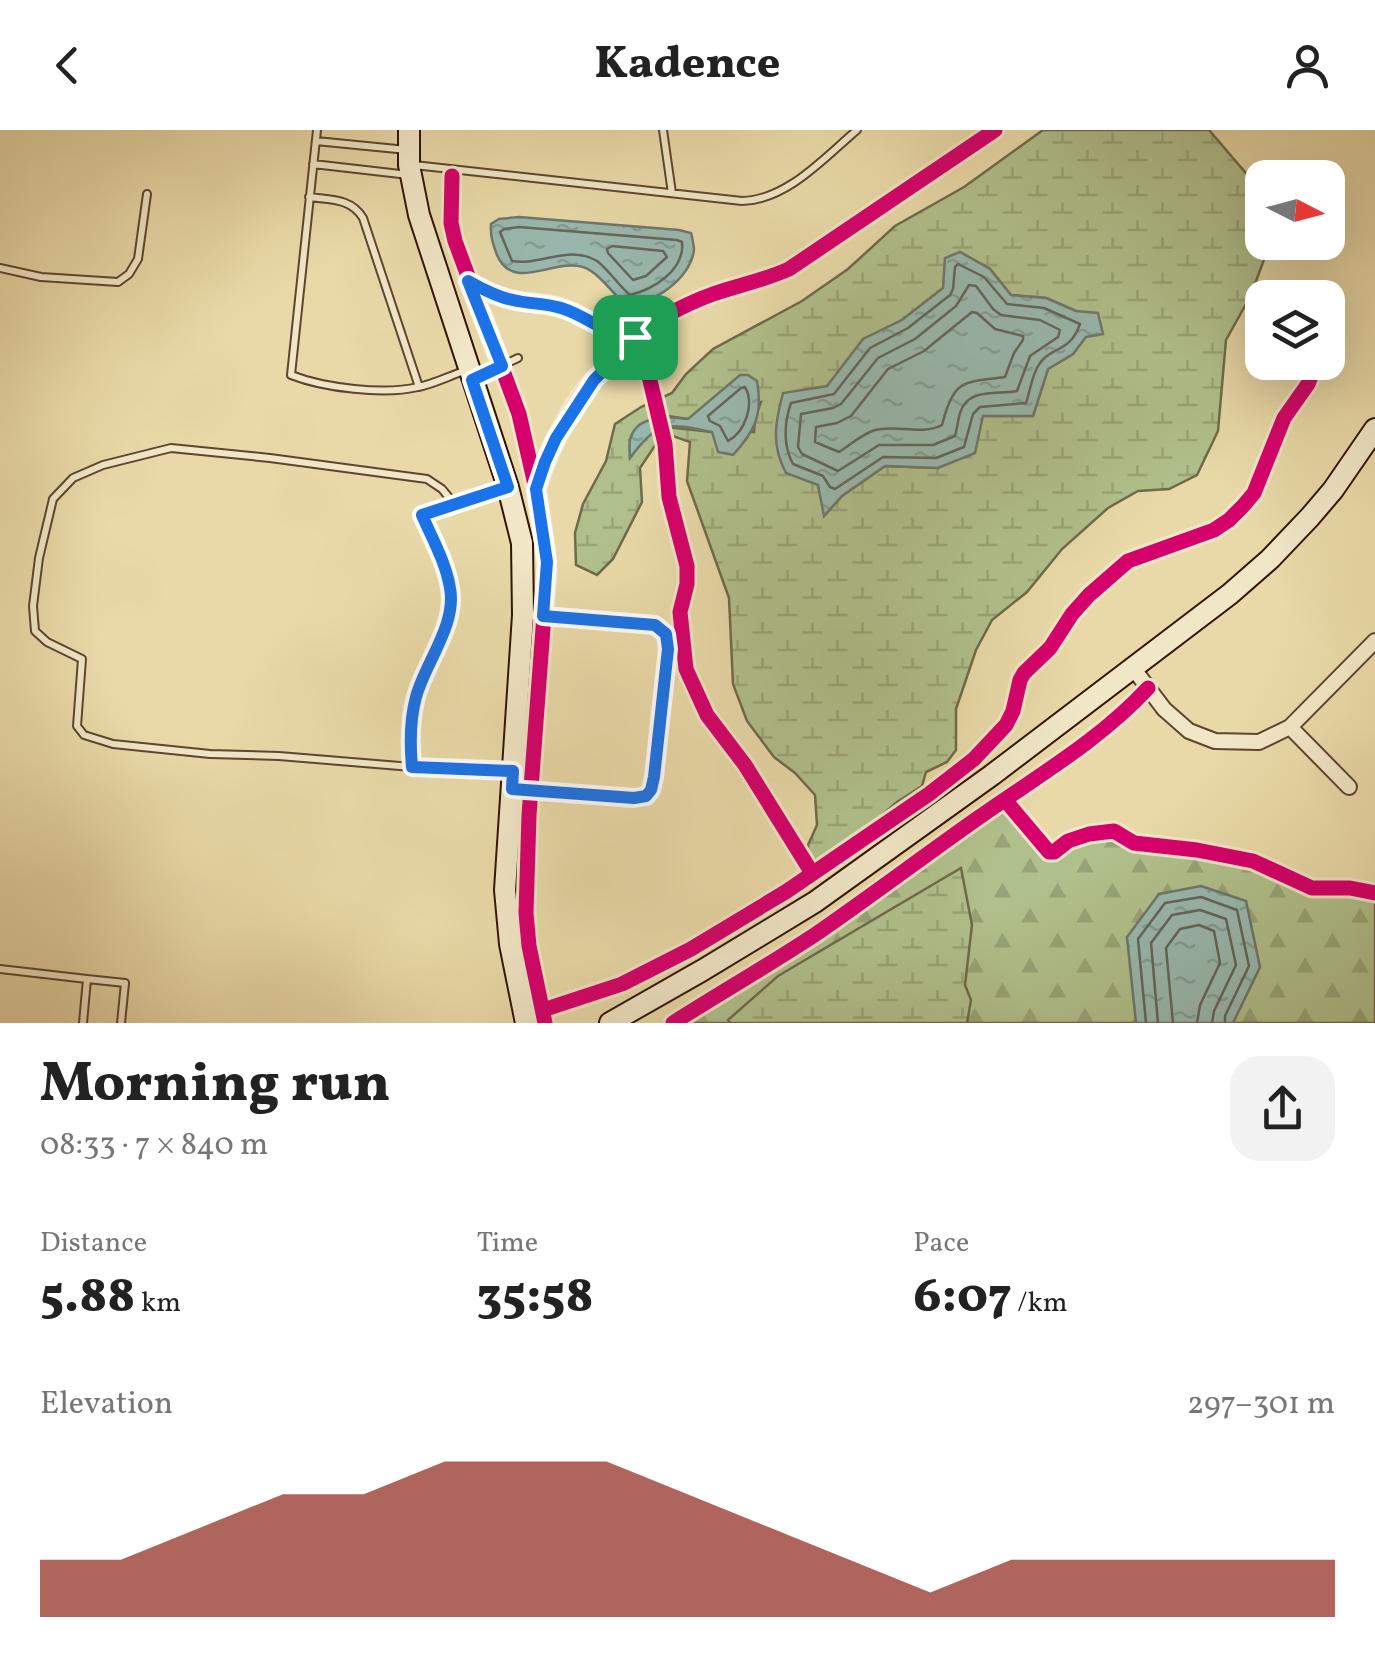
<!DOCTYPE html>
<meta charset="utf-8">
<style>
body{margin:0;font-family:Vollkorn,serif;background:#f2f2f2;color:#222;height:100vh;display:flex;flex-direction:column;font-size:38px;white-space:nowrap}
*{box-sizing:border-box;margin:0}
p{font-size:32px;color:#767676}
.icon{flex:none;width:55px;height:55px;fill:none;stroke:currentColor;stroke-width:2;stroke-linecap:round;stroke-linejoin:round}
.map{position:relative;height:893px;overflow:hidden}
.details{display:flex;flex-direction:column;background:#fff;flex:1}
.details>*{flex:none}
.needle{width:65px;rotate:96deg}
.tools{position:absolute;left:1245px;top:30px;display:grid;gap:20px}
.tools a{display:grid;place-items:center;width:100px;height:100px;border-radius:20px;background:#fff;box-shadow:0 10px 40px #0002;font-size:50px}
.pin{position:absolute;display:grid;place-items:center;width:85px;height:85px;color:#fff;margin:-42px;border-radius:20px;box-shadow:0 5px 15px #0006}
.round{display:grid;place-items:center;flex:none;width:105px;height:105px;border-radius:30px;background:#f2f2f2}
.headline{display:flex;align-items:center;justify-content:space-between;height:170px;padding:0 40px}
h1{font-size:55px;font-weight:800;line-height:75px}
.stats{display:grid;grid-template-columns:repeat(3,1fr);gap:15px;height:170px;padding:10px 40px}
.stats div{display:grid;align-content:center}
.stats b{font-size:50px;font-weight:800}
.stats small{font-size:28px;font-weight:400}
.stats p{font-size:28px}
.chart{height:280px;padding:20px 40px}
.chart p{display:flex;justify-content:space-between}
.chart svg{width:100%;height:180px;margin-top:10px;fill:#8f2418;opacity:.7}
header{display:flex;justify-content:space-between;align-items:center;height:130px;padding:0 40px;background:#fff;font-size:45px;font-weight:800}
.map>svg:first-child{display:block}
.forest{fill:url(#forest-firs);stroke:#706a4a;stroke-width:2.5}
.wetland{fill:url(#wetland-marsh);stroke:#706a4a;stroke-width:2.5;fill-rule:evenodd}
.water{fill:url(#water-ripples);stroke:#6f776c;stroke-width:2.5}
.lines{fill:none;stroke-linecap:round;stroke-linejoin:round}
.shore{stroke:#64665b;stroke-width:2.5}
.lane-casing{stroke:#5e452f;stroke-width:10}
.street-casing{stroke:#5e452f;stroke-width:18}
.secondary-casing{stroke:#301407;stroke-width:24}
.lane{stroke:#f1e6c6;stroke-width:6}
.street{stroke:#f1e6c6;stroke-width:14}
.secondary{stroke:#f1e6c6;stroke-width:20}
.cycleway-casing{stroke:#f1e6c6;stroke-width:21}
.cycleway{stroke:#d6006c;stroke-width:15}
.route-casing{stroke:#fff;stroke-width:20}
.route{stroke:#1a73e8;stroke-width:12}
</style>
<header><svg class="icon" aria-label="back" viewBox="0 0 24 24"><path d="M15 5l-7 7 7 7"/></svg>Kadence<svg class="icon" aria-label="person" viewBox="0 0 24 24"><circle cx="12" cy="8" r="4"/><path d="M4 21q1-7 8-7t8 7"/></svg></header>
<div class="map">
<svg width="1375" height="893" viewBox="0 0 1375 893">
<defs>
<pattern id="forest-firs" width="22" height="20" patternUnits="userSpaceOnUse" patternTransform="scale(2.5)"><rect width="22" height="20" fill="#b0c08c"/><path d="M5 1l3.5 6h-7zM16 11l3.5 6h-7z" fill="#98a477"/></pattern>
<pattern id="wetland-marsh" width="20" height="14" patternUnits="userSpaceOnUse" patternTransform="scale(2.5)"><rect width="20" height="14" fill="#b0c08c"/><path d="M1 5h8M5 5V1M11 12h8M15 12V8" fill="none" stroke="#98a477"/></pattern>
<pattern id="water-ripples" width="26" height="14" patternUnits="userSpaceOnUse" patternTransform="scale(2.5)"><rect width="26" height="14" fill="#99b9af"/><path d="M2 4q2-2 4 0t4 0M15 11q2-2 4 0t4 0" fill="none" stroke="#849e95"/></pattern>
</defs>
<rect width="100%" height="100%" fill="#e9d9a8"/>
<filter id="stains"><feTurbulence type="fractalNoise" baseFrequency=".002" numOctaves="4"/><feColorMatrix values="0 0 0 0 .2 0 0 0 0 .09 0 0 0 0 .02 0 0 0 .5 -.17"/></filter>
<radialGradient id="worn" r=".72"><stop offset=".6" stop-color="#630" stop-opacity="0"/><stop offset="1" stop-color="#630" stop-opacity=".3"/></radialGradient>
<path class="forest" d="M1005,670L1049,722H1054L1068,711L1089,704L1114,701L1134,713L1197,720L1253,731L1312,758H1350L1375,763V893H674L818,802Z"/>
<path class="wetland" d="M1043,0H1209L1245,42L1262,57V112L1270,113L1251,165L1226,210L1218,301L1197,345L1169,359L1138,361L1108,378L1062,419L1027,462L992,490L976,520L956,579V620L947,632L926,642L922,656L897,672L860,704L818,732L808,724V715L817,695L815,665L795,643L774,627L747,591L733,554L729,468L687,351L690,312L673,306L656,314L640,338L642,372L613,429L597,445L576,435L575,403L583,374L606,331L615,294L641,277L672,263L686,244L713,219L802,171L848,139L895,96L964,57ZM960,122L990,139L1011,165L1046,168L1076,181L1086,206L1073,224L1048,239L1033,286H982L938,338L885,336L842,366L825,385L818,355L827,257L863,210L902,190L943,158ZM761,272L755,288L754,302H712L667,297L652,302L630,326V309L635,300L668,286L688,289Z
M961,738L972,795L965,855L971,870L967,893H731L728,890L778,846Z"/>
<path class="water" d="M519,87L679,100L691,103C692,105 694,118 694,119C692,148 651,177 624,174C613,163 597,141 583,137C554,128 513,163 497,125C493,114 490,106 491,94L499,89Z
M960,122L990,139L1011,165L1046,168L1076,181L1098,183L1103,204L1086,207L1073,224L1048,239L1033,286H983L975,323L938,338L885,336L842,366L824,386L818,355L786,343C771,315 775,293 783,263L827,256L863,209L902,190L943,158L945,128Z
M740,245H748L757,251C763,285 755,301 733,325L718,322L712,302C668,293 658,290 630,328C630,322 629,316 630,310C636,284 668,287 688,289Z
M1201,756L1246,771L1260,837L1233,893H1136L1127,807L1159,764Z"/>
<g class="lines">
<path class="shore" d="M519,97L677,110L682,112C685,140 654,159 630,165C619,156 608,139 597,131C569,114 541,136 512,131L500,102L504,99Z
M612,116L663,121L667,127L646,146L633,150L608,123L607,119Z
M958,134L984,147L1007,174L1044,178L1080,194C1070,223 1052,216 1040,233C1032,243 1030,262 1026,273L980,277L973,284L964,317L936,328L883,327L835,359L830,357L823,346L793,334C783,316 784,293 791,273L834,264L870,218L908,198L950,165L953,159L955,137Z
M969,155L976,156L993,179L1001,185L1040,190L1060,200L1058,207L1030,226L1017,261C997,265 968,257 960,283C958,290 957,299 955,306L933,315H879L838,341L802,324L798,317L801,284L833,278L841,274L878,228L915,209L956,176Z
M972,182L977,183L995,199L1023,206V210L1014,223L1005,247C963,253 954,248 942,295C921,306 897,294 875,300C862,304 850,315 839,322L815,312L816,297L837,293L851,286L888,239L924,221Z
M745,257C755,274 745,302 728,311L720,296L710,291L708,286L741,258Z
M1146,893L1138,809L1165,773L1201,767L1237,780L1249,836L1225,886V893
M1158,893L1151,813L1172,785L1200,780L1226,789L1236,835L1214,881L1212,893
M1173,893L1166,818L1180,799L1199,795L1214,801L1220,833L1200,875L1197,893"/>
<defs>
<path id="lane" d="M317,0L291,245C324,258 384,265 418,257C434,254 449,246 464,241
M663,0L672,63
M316,11L407,20
M313,34L409,45
M414,35L742,71C787,70 824,28 857,0
M309,67C331,70 351,68 363,88L419,257
M0,138L41,147L118,152L129,144L138,129L147,64
M474,249L518,228
M507,357L422,385C432,408 446,433 450,458C457,495 425,533 416,567C410,589 410,615 412,637L511,641
M412,637L279,626L210,624L113,614L84,605L77,596L82,529L47,512L35,501L33,476L39,428L53,369L73,348L103,335L171,318L270,328L427,349L442,359L455,375
M515,659L633,668L646,666L651,660L655,647L668,519L666,503L655,495L529,486
M0,839L87,849
M83,893L87,849L125,853L121,893"/>
<path id="street" d="M1133,538L1164,579L1189,601L1215,611L1259,612L1290,597L1375,511
M1290,597L1349,657"/>
<path id="secondary" d="M409,0V35L419,85L508,357L522,413L523,485L505,760L510,814L526,893
M610,893L703,840L815,772L992,645L1230,464L1270,429L1310,387L1333,360L1375,299"/>
</defs>
<use href="#lane" class="lane-casing"/>
<use href="#street" class="street-casing"/>
<use href="#secondary" class="secondary-casing"/>
<use href="#lane" class="lane"/>
<use href="#street" class="street"/>
<use href="#secondary" class="secondary"/>
<defs>
<path id="cycleway" d="M452,46L451,93L455,111L519,284L536,359L545,416L547,445L529,685L526,783L529,816L545,893
M468,151C482,159 497,167 513,170C529,174 545,172 561,178C590,187 602,204 635,207
M536,359C548,324 573,265 603,241C613,233 627,229 639,224
M1005,670L1049,722H1054L1068,711L1089,704L1114,701L1134,713L1197,720L1253,731L1312,758H1350L1375,763
M812,743L745,635L707,585L686,539L680,482L687,454V436L669,367L665,314L653,263L648,242L639,224L635,207C657,189 686,174 713,164C739,155 765,150 789,139L995,0
M543,880L622,854L691,819L787,761L929,664L974,629L1006,595L1013,581L1020,550L1024,543L1050,518L1072,484L1089,465L1128,431L1214,400L1229,390L1243,376L1254,363L1284,288L1308,254L1317,232
M673,893C720,863 769,835 816,804C871,766 924,726 978,688C1036,647 1100,610 1148,558"/>
</defs>
<use href="#cycleway" class="cycleway-casing"/>
<use href="#cycleway" class="cycleway"/>
</g>
<g class="lines">
<defs>
<path id="route" d="M468,151C482,159 497,167 513,170C529,174 545,173 561,178C590,187 601,204 635,207L639,224L603,241L594,250L556,308L545,332L536,359L547,432L543,486L655,495L666,504L668,519L654,647L651,660L646,666L634,668L512,659L513,641L412,637C410,615 410,589 416,567C425,533 457,495 450,458C446,433 432,408 422,385L508,357L472,250L502,236Z"/>
</defs>
<use href="#route" class="route-casing"/>
<use href="#route" class="route"/>
</g>
<rect width="100%" height="100%" filter="url(#stains)"/>
<rect width="100%" height="100%" fill="url(#worn)"/>
</svg>
<div class="tools">
<a><svg class="needle" viewBox="-14 -14 28 28"><path d="M0-13l5 13h-10z" fill="#e53935"/><path d="M0 13l5-13h-10z" fill="#767676"/></svg></a>
<a><svg class="icon" aria-label="layers" viewBox="0 0 24 24"><path d="M12 4l9 5-9 5-9-5zM3 14l9 5 9-5"/></svg></a>
</div>
<div class="pin" style="left:635px;top:207px;background:#1e9e55"><svg class="icon" aria-label="arrive" viewBox="0 0 24 24"><path d="M6 21V4h12l-3 4 3 4H6"/></svg></div>
</div>
<section class="details">
<div class="headline"><div><h1>Morning run</h1><p>08:33 · 7 × 840 m</p></div><a class="round"><svg class="icon" aria-label="share" viewBox="0 0 24 24"><path d="M12 15V3M7 8l5-5 5 5M5 13v7h14v-7"/></svg></a></div>
<div class="stats">
<div><p>Distance</p><b>5.88<small> km</small></b></div>
<div><p>Time</p><b>35:58</b></div>
<div><p>Pace</p><b>6:07<small> /km</small></b></div>
</div>
<div class="chart"><p><span>Elevation</span>297–301 m</p>
<svg viewBox="0 0 160 44" preserveAspectRatio="none"><path d="M0 44V30L10 30L20 22L30 14L40 14L50 6L60 6L70 6L80 14L90 22L100 30L110 38L120 30L130 30L140 30L150 30L160 30V44z"/></svg>
</div>
</section>
